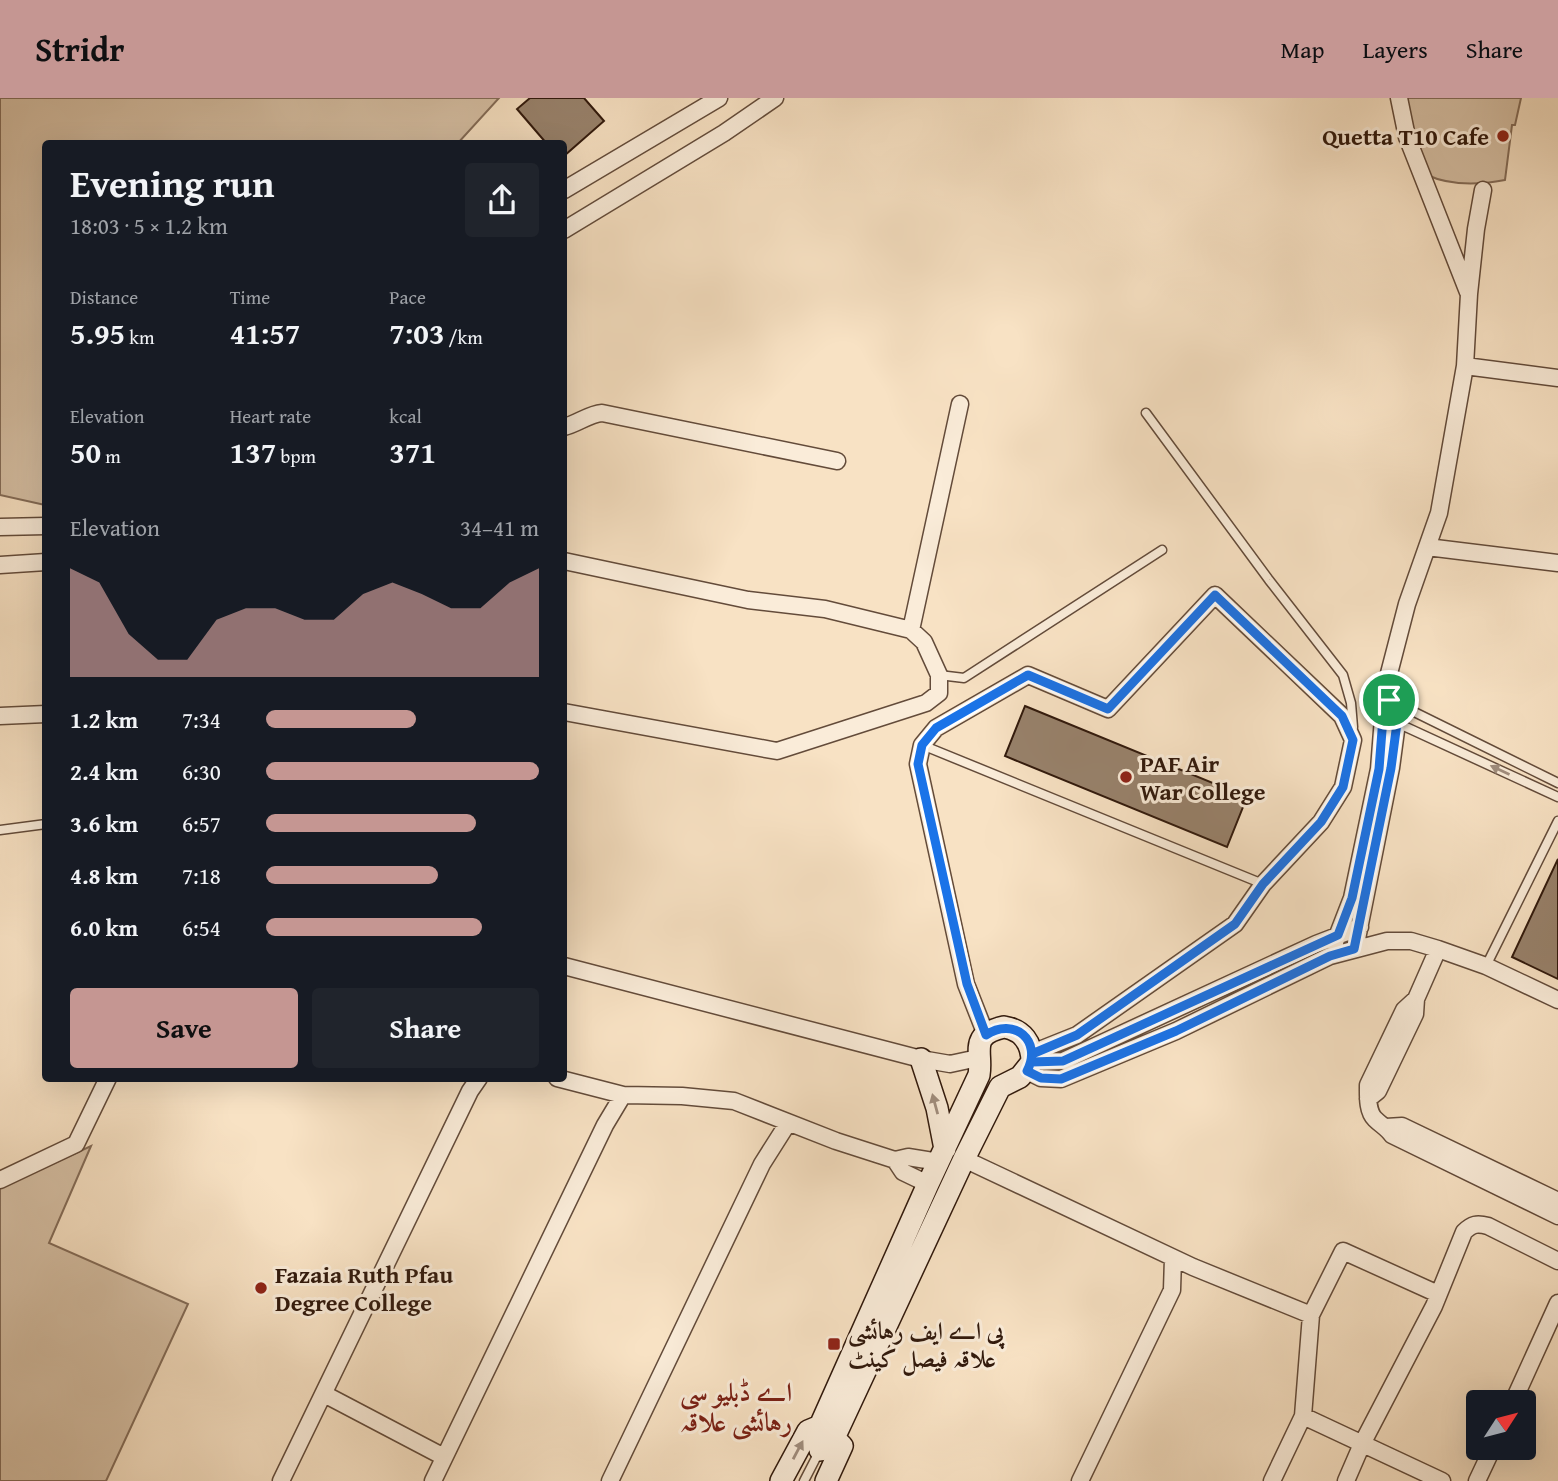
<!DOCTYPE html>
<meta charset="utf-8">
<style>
body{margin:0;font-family:"Gentium Book Plus",Amiri,serif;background:#20242c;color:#f1f3f6;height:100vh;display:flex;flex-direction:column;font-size:26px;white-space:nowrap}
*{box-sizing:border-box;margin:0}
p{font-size:23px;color:#9ea1a6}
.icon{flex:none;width:38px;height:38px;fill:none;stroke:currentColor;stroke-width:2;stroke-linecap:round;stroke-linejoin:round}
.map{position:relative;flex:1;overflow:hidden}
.drawer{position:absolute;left:42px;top:42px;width:525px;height:942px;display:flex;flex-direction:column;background:#171b24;border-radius:7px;box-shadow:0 7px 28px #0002}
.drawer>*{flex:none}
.needle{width:46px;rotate:54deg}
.tools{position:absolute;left:1466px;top:1292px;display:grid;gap:14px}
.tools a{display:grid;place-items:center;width:70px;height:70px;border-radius:7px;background:#171b24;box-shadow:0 7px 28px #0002;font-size:35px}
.pin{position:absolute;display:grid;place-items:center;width:60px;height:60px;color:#fff;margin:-30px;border:4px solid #fff;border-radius:50%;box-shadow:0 2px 7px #0007}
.round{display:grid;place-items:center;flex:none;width:74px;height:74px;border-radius:7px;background:#20242c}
.head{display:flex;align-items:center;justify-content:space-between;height:119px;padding:0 28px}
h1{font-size:38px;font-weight:800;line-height:52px}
.figures{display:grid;grid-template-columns:repeat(3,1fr);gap:10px;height:119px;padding:7px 28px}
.figures div{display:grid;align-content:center}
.figures b{font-size:30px;font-weight:800}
.figures small{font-size:19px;font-weight:400}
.figures p{font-size:19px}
.chart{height:196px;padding:14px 28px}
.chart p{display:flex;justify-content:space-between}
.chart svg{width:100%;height:126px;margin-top:7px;fill:#c59692;opacity:.7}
.button{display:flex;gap:14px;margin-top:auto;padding:14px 28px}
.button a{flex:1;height:80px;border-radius:7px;background:#c59692;color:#111;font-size:28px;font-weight:800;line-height:80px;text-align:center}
.button a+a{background:#20242c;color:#f1f3f6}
ul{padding:0 28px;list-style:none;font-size:23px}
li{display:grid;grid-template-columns:112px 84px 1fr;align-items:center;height:52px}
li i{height:18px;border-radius:9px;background:#c59692}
header{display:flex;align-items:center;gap:42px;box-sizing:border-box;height:98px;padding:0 35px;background:#c59692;color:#111}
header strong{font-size:33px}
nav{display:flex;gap:38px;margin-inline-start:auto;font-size:24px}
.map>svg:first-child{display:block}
.green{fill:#d6c0a5;stroke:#846c58;stroke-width:2}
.building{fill:#98826c;stroke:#31190c;stroke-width:2}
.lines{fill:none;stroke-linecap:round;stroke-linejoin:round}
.lane-casing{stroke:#634b3a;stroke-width:11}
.street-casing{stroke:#634b3a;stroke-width:19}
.secondary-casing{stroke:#31190c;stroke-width:24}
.lane{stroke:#faecd9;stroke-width:8}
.street{stroke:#faecd9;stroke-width:16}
.secondary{stroke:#faecd9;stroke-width:21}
.oneway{fill:#a08d7d}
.route-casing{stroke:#fff;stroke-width:14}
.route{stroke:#1a73e8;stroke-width:9}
.poi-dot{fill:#8f2418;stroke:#faecd9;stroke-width:2.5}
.labels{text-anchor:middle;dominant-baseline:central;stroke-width:6;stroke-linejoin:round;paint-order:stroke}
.poi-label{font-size:24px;font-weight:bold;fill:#31190c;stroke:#faecd9;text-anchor:start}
.neighbourhood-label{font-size:26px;font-weight:bold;fill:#7a1f14;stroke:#faecd9}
</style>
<header>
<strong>Stridr</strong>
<nav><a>Map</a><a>Layers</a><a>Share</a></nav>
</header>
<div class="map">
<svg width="1558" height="1383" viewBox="0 0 1558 1383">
<rect width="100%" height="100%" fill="#f8e2c4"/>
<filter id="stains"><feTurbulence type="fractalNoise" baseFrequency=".00286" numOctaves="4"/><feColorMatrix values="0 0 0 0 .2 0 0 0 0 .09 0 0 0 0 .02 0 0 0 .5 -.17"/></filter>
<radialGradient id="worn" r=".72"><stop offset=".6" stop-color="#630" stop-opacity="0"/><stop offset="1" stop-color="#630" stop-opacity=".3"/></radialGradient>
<path class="green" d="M0,0H499L458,45L46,46L45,407L0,397Z
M1405,0H1521L1515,27H1512L1505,82C1479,87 1451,88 1427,77L1412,40Z
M91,1048L49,1145L188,1206L106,1383H0V1090Z"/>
<path class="building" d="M530,0H584L604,23L564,58V46H547L517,11Z
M1025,608L1247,699L1227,749L1005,658Z
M1558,761V881L1512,859Z"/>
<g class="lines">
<defs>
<path id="lane" d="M1146,315L1269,482L1343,577L1351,605L1353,629
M939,577L964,580L1162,452
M1392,603L1558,685
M1395,624L1558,699
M922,647L1263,786
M0,732L46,726
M1486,868L1558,723
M804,1383L820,1352"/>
<path id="street" d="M1399,0L1407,39L1468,194
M564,92L719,0
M564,132L724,35L775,0
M1465,268L1558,280
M564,329C577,326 589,316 602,315L837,363
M0,429L46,428
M1427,449L1558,465
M564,463L748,502L825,511L911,532L924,544L939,577V595L926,605L777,653L564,614
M0,467L46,464
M911,532L960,306
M0,618L46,616
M1335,844L1352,800L1379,671L1383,620L1389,602
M1355,851L1391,670L1397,625L1386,587L1407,506L1439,415L1465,268L1469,196L1476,131L1483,92
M564,868L921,961L950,966L978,960
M1416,901L1404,912L1368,987C1368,998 1367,1013 1375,1021C1381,1027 1387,1030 1392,1037L1558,1118
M986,937L966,886L918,666L922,647L936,630L1028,577L1108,611L1215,497L1342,618L1353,642L1343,689L1321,724L1263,786L1235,826L1077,937L1032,955
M1032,964L1063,963L1316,846L1360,829
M1027,973L1041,980L1061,981L1176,933L1330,858L1387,843H1411L1438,851L1486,868L1558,902
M557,980L623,997L682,998L734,1003L836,1043L895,1062L908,1059L939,1064
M1368,1001L1378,993L1415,916L1416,901L1438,851
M1386,1029L1402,1028L1558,1103
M964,1061L1193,1169L1311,1217
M895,1062L903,1074L928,1086
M0,1082L76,1046L108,980
M324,1296L444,1359
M1513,1304L1558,1205
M1303,1318L1442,1383
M281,1383L470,993L479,980
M433,1383L605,1027L623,997
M610,1383L762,1066L788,1025
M1080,1383L1172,1192L1173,1160
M1272,1383L1303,1318L1311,1217L1343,1153L1438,1196
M1346,1383L1362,1346L1434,1208L1464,1134C1472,1126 1477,1125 1488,1128L1558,1163
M1477,1383L1493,1349"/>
<path id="secondary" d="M1004,929C1023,932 1032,945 1032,964L1020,979L1000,989L964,1061L834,1340L820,1352V1328L928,1086L979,977C983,954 968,937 1004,929Z
M921,961L937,1010L945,1051
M781,1383L808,1333L820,1328
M826,1383L842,1348L834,1340"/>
</defs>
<use href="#lane" class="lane-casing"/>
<use href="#street" class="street-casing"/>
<use href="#secondary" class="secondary-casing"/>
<use href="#lane" class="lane"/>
<use href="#street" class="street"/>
<use href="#secondary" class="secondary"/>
</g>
<defs><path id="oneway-solid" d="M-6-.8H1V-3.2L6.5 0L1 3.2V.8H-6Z" transform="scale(1.75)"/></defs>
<g class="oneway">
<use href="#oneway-solid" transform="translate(1500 672) rotate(-155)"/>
<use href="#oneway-solid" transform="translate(935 1006) rotate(-105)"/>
<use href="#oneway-solid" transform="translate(798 1352) rotate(-62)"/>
</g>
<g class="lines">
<defs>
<path id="route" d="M1389,602L1383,620L1379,671L1352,800L1338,837L1063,963L1032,964V956L1077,937L1235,826L1263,786L1321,724L1343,689L1353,642L1342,618L1215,497L1108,611L1028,577L936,630L922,647L918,666L967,886L986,937C1014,918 1043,943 1027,973L1041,980L1061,981L1176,933L1330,858L1354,851L1391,670L1397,625L1389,602"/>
</defs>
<use href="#route" class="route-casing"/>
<use href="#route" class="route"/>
</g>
<g class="poi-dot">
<circle cx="1503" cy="38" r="7"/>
<circle cx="1126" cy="679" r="7"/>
<circle cx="261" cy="1190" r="7"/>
<rect x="827" y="1239" width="14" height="14" rx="3.5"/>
</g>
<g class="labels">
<g class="poi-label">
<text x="1489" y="38" text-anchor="end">Quetta T10 Cafe</text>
<text x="1140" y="665">PAF Air<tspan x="1140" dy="28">War College</tspan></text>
<text x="275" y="1176">Fazaia Ruth Pfau<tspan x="275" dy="28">Degree College</tspan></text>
<text x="848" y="1232">پی اے ایف رہائشی<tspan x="848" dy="28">علاقہ فیصل کینٹ</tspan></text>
</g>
<g class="neighbourhood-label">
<text x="736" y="1293">اے ڈبلیو سی<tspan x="736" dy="30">رہائشی علاقہ</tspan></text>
</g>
</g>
<rect width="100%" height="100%" filter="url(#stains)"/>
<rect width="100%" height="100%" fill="url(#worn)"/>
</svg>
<div class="tools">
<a><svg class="needle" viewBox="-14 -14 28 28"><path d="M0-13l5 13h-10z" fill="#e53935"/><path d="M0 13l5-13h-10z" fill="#9ea1a6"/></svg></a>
</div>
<div class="pin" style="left:1389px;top:602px;background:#1e9e55"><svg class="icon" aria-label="arrive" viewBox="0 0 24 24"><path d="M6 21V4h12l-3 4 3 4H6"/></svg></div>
<section class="drawer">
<div class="head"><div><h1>Evening run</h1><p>18:03 · 5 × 1.2 km</p></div><a class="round"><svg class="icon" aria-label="share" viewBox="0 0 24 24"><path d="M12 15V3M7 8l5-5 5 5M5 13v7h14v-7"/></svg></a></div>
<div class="figures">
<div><p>Distance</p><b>5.95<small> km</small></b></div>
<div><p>Time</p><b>41:57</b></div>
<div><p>Pace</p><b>7:03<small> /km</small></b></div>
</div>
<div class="figures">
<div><p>Elevation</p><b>50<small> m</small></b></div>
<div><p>Heart rate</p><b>137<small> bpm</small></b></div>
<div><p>kcal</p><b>371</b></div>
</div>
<div class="chart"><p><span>Elevation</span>34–41 m</p>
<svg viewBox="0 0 160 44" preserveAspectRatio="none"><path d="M0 44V6L10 11L20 29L30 38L40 38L50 24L60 20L70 20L80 24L90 24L100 15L110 11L120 15L130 20L140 20L150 11L160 6V44z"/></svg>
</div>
<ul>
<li><b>1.2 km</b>7:34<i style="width:55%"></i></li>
<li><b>2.4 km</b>6:30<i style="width:100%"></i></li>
<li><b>3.6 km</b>6:57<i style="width:77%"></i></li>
<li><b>4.8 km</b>7:18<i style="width:63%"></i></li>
<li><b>6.0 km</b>6:54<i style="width:79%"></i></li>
</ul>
<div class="button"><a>Save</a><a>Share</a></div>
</section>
</div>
